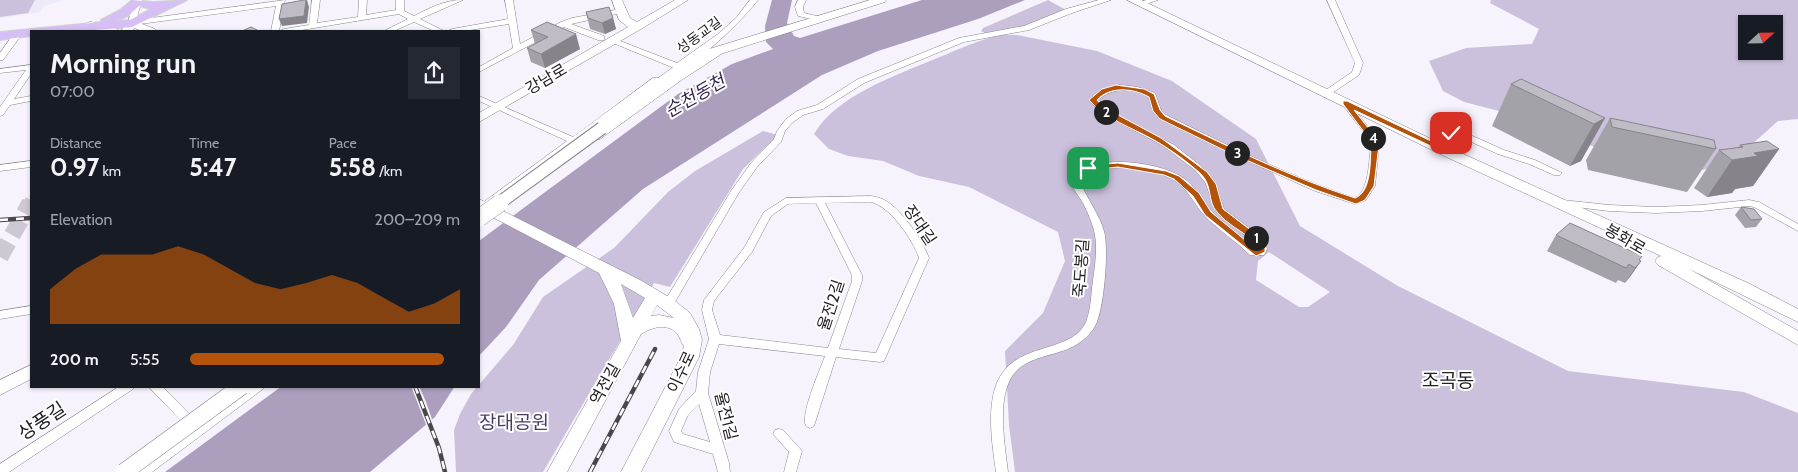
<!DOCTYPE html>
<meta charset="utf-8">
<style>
body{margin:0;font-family:Cabin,"Noto Sans KR",sans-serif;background:#242831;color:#f1f3f6;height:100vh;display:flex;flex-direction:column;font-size:19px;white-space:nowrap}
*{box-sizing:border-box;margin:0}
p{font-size:16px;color:#9ea1a6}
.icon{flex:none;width:28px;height:28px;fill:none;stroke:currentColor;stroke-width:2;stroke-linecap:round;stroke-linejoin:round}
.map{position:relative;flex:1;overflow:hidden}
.details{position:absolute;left:30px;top:30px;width:450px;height:358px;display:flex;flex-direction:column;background:#171b24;border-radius:0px;box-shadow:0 1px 4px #0004}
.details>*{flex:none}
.needle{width:32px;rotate:68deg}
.fabs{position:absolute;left:1738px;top:15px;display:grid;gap:10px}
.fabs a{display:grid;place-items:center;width:45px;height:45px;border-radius:0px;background:#171b24;box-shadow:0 1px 4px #0004;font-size:25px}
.pin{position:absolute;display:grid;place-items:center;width:42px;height:42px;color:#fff;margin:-21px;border-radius:10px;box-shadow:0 2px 8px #0006}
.km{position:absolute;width:25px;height:25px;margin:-12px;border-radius:50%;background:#222;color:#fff;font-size:14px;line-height:25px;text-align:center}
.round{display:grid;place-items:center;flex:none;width:52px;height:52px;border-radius:0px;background:#242831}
.overview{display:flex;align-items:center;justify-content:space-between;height:85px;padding:0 20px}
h1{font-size:28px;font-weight:700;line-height:38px}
.figures{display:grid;grid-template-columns:repeat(3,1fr);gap:8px;height:85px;padding:5px 20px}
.figures div{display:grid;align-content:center}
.figures b{font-size:25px;font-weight:700}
.figures small{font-size:14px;font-weight:400}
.figures p{font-size:14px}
.chart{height:140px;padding:10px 20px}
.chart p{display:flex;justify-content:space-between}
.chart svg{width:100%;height:90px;margin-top:5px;fill:#b45309;opacity:.7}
ul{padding:0 20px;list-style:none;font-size:16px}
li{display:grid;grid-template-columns:80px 60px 1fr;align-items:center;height:38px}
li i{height:12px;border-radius:6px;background:#b45309}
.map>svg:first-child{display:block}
.built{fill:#eee8f9}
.green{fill:#ccc1dd;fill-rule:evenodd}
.water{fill:#ab9fbd}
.pier{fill:#f7f3fd}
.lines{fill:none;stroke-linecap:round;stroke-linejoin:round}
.secondary-tunnel-far1{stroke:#cdc9d2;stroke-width:12;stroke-dasharray:12 6;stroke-linecap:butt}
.secondary-tunnel{stroke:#cdc9d2;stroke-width:17;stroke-dasharray:17 8;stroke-linecap:butt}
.street-casing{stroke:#88848d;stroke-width:1}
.secondary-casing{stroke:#88848d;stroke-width:1}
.primary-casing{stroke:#d3d3d3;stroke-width:2}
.street{fill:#fff;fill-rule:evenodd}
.secondary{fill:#fff;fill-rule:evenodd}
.primary{fill:#d6bff4;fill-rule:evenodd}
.rail-casing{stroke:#49474c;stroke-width:4.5}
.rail{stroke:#fff;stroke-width:2.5;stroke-dasharray:8;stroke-linecap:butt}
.secondary-bridge-far1-casing{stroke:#88848d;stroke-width:14;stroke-linecap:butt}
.secondary-bridge-casing{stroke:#88848d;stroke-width:18;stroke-linecap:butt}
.secondary-bridge-far1{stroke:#fff;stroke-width:12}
.secondary-bridge{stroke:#fff;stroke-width:17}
.wall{fill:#a4a2a9}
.shaded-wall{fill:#86848a}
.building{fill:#bfbcc5;stroke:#86848a}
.route{fill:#b45309;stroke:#fff}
.labels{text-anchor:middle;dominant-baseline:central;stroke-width:4;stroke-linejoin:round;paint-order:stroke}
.far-street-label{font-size:14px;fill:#232125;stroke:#fff}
.street-label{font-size:16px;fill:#232125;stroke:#fff}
.water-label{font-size:18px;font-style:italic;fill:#3a2751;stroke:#fff}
.quarter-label{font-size:19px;fill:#232125;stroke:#fff}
.near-street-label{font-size:19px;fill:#232125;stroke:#fff}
.near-park-label{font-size:19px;fill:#4e3b66;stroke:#fff}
</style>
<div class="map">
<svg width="1798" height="472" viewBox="0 0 1798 472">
<rect width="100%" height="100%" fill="#f7f3fd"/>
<path class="built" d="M0,0H65L44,6L40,12L0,18Z"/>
<path class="green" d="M0,0H35L28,13L0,17Z
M1048,0L1066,10L1026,27L986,34L981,31L983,28Z
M1491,0H1798V119L1778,121L1731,163L1702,170L1625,159L1511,114L1464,102L1443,91L1429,61L1466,48L1532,44L1539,29L1490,3ZM1746,24H1774V51H1746Z
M1002,35H1017L1097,51L1172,81L1256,139L1300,226L1398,286L1568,371L1744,392L1798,413V472H1015L1009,425L1005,351L1043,313L1065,261L1058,232L969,187L919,176L883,161L848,156L829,149L814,134C837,95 895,76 937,58C958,50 979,39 1002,35ZM1269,252L1330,292L1308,307H1299L1256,280L1258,261Z
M763,131L778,135L743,169L670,287L654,283L543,472H456L454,430L460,414L471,394L513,345L543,297L614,248L668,192L695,171Z"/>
<path class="water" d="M772,0H792L787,23L794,36L800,38L922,0H1025L978,19L878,51L822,75L643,189L539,280L506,327L479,356V241L678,94L732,64L773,49L766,42L765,26Z
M282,386H455L435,417L370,472H165Z"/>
<path class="pier" d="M411,386H419L426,402L433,422L427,427Z"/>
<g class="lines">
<path class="secondary-tunnel-far1" d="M29,204L31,200"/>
<path class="secondary-tunnel" d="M0,257L30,203"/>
<defs>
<path id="street" d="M134,0H142L136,20L285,0L279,31H271L276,6L132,25L128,23Z
M312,0H320L317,23L358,17L359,0H367L366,15L396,10V0H404V11L414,16C430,8 444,0 463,0L420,19L444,31H434L414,22L394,31H384L408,19L399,14L296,31H280L284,29L309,25Z
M505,0H513L520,44L561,22L572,18L621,9L625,11L621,13L571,24L604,36V40H598L564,27L479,72V67L513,48L509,24L464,31H448L452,29L508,19Z
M750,0H758C745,17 694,70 674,68L608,41L612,39H615L677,63L718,34L736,18Z
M798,0H806L803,7L804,13L821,17V21L798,16L795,7Z
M1099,0H1111L1072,13L1029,30L964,42L864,83L823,109L803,115L792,123L785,131L781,142L757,167L738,194L672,307H664L663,304L731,191L751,163L774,139L777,131L786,119L797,111L817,105L858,79L959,38L1024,26L1066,9Z
M1146,0H1158L1140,6L1136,4Z
M1327,0H1335L1363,63L1359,75L1326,97L1322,94L1323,92L1352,72L1355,63Z
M15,32H18L22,34L3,60H0V53Z
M722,47H725L729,49L683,79L600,139H594L593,137L594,135L677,75Z
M31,65V74L14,99L31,96V101L10,105L3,115L0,116V107L26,70L0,73V69Z
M653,78H659L660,80L491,205H485L483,203L485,201L567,141L479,101V96L573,137Z
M1121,85L1137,87L1155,93L1161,110L1166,115C1228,145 1289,177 1355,198C1369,192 1369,159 1371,145L1370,140L1341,103L1342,101H1348L1378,140L1379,145L1375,186L1366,200L1355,204L1315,191L1232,154L1160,119L1153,111L1148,96C1131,88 1113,87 1098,100L1116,115L1174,145L1201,166L1215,182L1224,209L1264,239L1267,249L1264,255H1250C1236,241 1218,230 1204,215C1195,205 1189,191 1177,182C1156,167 1099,160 1080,180L1081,184C1088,200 1099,214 1104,231C1109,250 1104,304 1097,322C1092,334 1081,343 1070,348C1050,357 1023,357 1011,378C997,402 1005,446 1008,472H996C992,444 985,400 1001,375C1021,342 1072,353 1086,322C1090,312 1091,299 1092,288C1094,271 1098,252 1095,235C1093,224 1088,213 1083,203C1078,195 1073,189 1070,180C1073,176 1077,172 1081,169C1107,156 1163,162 1186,180C1195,187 1200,198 1208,207C1218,218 1245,242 1257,249L1255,243L1217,213L1205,182L1195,170L1162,145L1101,113L1089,100L1103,89Z
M1459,130L1504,150L1535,160L1562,173L1560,175H1554L1529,164L1498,154L1458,136H1449L1433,148L1429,145L1444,132Z
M31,161V167L0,171V165Z
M871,196C876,197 882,198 886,201C903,211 922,240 929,258L884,361L880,362L836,357L814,426L810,428L806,426C800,414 820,370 825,356L719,344L710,372L708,393L729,463L730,472H718L713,454L674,442L669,431L679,409L696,391L698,372L709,339L702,310L704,300L744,248L764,212L786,198ZM871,202C890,206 913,240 919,258L876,353L839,349L862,281V275L825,203ZM816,203L852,275V281L828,348L720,335L712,310L714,301L752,252L771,216L788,204ZM699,404L710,442L683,434L681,431L688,415Z
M1562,200L1609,205L1656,207L1702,205L1749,200L1759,202L1798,224V231L1754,207L1749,206L1702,211L1656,213L1609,211L1559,205L1557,203Z
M31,306V314L0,319V311Z
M120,386H135L133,389L9,472H0V464Z
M148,386H162L199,424L250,386H265L263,389L152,472H136L137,468L190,430Z
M779,429L783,430L802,451L796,472H784L789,452L773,434L775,430Z"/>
<path id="secondary" d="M612,0H622L630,18L637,22L675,0H688L641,29L479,122V113L628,27L619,20Z
M870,0H886L885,2L714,56L680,74L603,130H593L591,127L672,68L706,50Z
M1127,0H1141L1450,148L1750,284L1798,309V322L1689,269L1798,331V345L1658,265L1655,261L1658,257L1661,256L1440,154Z
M132,20L155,29L157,31H142L134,28L133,31H121L128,21Z
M91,22L117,29L119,31H101L87,27L85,25L87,23Z
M479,199L640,280L674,300L690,313L699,329L702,340L699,357L641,472H621L681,357L684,346C681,343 681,339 678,335C669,322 652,327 641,334L567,472H547L621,341L614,304L599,273L479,210ZM621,284L645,298L633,318ZM657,305L674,318L659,315L651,316Z
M31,365V379L0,395V380Z"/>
<path id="primary" d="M132,0L154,2L187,0L132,27L80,31H31V36L0,40V32L102,22L101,20L120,10ZM139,6L151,9L130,20L116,21L128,16Z"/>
</defs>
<use href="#street" class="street-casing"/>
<use href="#secondary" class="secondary-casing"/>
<use href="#primary" class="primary-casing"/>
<use href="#street" class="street"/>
<use href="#secondary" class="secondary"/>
<use href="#primary" class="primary"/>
<defs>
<path id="rail" d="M0,220L31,218
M415,386L439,448L445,472
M590,472L655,349"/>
</defs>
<use href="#rail" class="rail-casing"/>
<use href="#rail" class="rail"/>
<defs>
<path id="secondary-bridge-far1" d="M498,204L602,128"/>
<path id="secondary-bridge" d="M479,218L500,203
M124,472L242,386"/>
</defs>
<use href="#secondary-bridge-far1" class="secondary-bridge-far1-casing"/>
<use href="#secondary-bridge" class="secondary-bridge-casing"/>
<use href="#secondary-bridge-far1" class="secondary-bridge-far1"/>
<use href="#secondary-bridge" class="secondary-bridge"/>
</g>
<path class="wall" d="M586,12L613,18L616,29L605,34L590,29Z
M531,30L580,49L545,68L531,62L527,48L535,44Z
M1511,84L1605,118L1581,161L1570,166L1492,126Z
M1610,118L1716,149L1687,192L1588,170L1586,160Z
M1740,145L1779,149L1753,186L1735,189L1732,193L1707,197L1694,188L1719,150L1738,148Z
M1741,207L1762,219L1756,227L1745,228L1735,215Z
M1556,235L1639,260L1641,261L1625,283L1618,280L1616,283L1547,251Z"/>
<path class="shaded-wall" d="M307,0L309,7L307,23L282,26L279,19Z
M613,18L616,29L605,34L602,23Z
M576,34L580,49L545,68L541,54Z
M1605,118L1581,161L1570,166L1594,124Z
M1779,149L1753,186L1735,189L1732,193L1707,197L1732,160L1754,153Z
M1641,261L1630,277L1625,283L1635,268Z"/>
<path class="building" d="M304,0H306L304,16L279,19L282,4Z
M609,7L613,18L602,23L588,18L586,12Z
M547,22L576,34L541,54L527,48L548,37L531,30Z
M251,27L259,31H242Z
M1521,79L1605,118L1594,124L1511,84Z
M1610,118L1714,140L1716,149L1612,127Z
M1767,141L1779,149L1754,153L1758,156L1732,160L1719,150L1743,147L1740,145Z
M1741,207L1754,209L1762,219L1751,220Z
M1570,223L1642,256L1639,260L1641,261L1635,268L1629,264L1626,268L1556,235Z"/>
<path class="route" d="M1116,85L1144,89L1154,94L1160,110L1165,116C1227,146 1290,177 1355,198C1372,192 1370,160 1371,145L1370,140L1343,104V101H1347L1433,142L1448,131L1454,133L1433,147L1354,110L1377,139L1379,145L1374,186L1365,200L1356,204L1316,190L1232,154L1160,119L1153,111L1149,97C1133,88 1110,86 1097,100L1103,107L1161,138L1207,172L1216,184L1223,209L1265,241V252L1256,256L1205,215L1193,196L1174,179L1164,175L1118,167L1086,170L1085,168L1088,166L1118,163L1166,171L1179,176L1199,193L1211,212L1257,250L1256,242C1244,233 1227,224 1217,212C1207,201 1213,186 1201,174C1188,162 1170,149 1154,140C1133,128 1105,119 1089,100L1102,89Z"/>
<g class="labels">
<g class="far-street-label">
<text transform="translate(699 35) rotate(-36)">성동교길</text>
</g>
<g class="street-label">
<text transform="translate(546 79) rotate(-30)">강남로</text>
<text transform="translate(920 225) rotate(56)">장대길</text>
<text transform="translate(1625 239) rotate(30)">봉화로</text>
<text transform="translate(1081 268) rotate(-86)">죽도봉길</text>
<text transform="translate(831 305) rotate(-72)">율전2길</text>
<text transform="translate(681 372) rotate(-65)">이수로</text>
<text transform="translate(605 384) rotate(-61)">역전길</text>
<text transform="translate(726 416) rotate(76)">율전1길</text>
</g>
<g class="water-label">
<text transform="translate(695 96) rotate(-30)">순천동천</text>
</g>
<g class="quarter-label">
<text x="1448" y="380">조곡동</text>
</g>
<g class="near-street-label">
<text transform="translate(42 421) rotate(-33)">상풍길</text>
</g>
<g class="near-park-label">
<text x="514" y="422">장대공원</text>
</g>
</g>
</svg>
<div class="fabs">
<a><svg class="needle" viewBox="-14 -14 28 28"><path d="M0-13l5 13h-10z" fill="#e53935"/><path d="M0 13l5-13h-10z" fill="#9ea1a6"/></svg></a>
</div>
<div class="pin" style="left:1088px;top:168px;background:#1e9e55"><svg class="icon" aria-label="arrive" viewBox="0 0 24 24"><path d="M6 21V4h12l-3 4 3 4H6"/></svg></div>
<div class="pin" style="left:1451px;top:133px;background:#d93025"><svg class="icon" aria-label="check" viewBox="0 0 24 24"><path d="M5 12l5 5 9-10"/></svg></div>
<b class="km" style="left:1256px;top:238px">1</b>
<b class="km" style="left:1106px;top:112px">2</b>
<b class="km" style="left:1237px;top:153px">3</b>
<b class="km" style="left:1373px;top:138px">4</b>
<section class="details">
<div class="overview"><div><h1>Morning run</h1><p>07:00</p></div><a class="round"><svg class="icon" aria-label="share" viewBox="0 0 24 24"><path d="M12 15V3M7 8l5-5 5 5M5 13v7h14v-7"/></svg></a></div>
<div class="figures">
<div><p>Distance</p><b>0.97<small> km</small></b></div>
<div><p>Time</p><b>5:47</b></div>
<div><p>Pace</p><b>5:58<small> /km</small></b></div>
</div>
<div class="chart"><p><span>Elevation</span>200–209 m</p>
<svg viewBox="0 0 160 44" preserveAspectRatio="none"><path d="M0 44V27L10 17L20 10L30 10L40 10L50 6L60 10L70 17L80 24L90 27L100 24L110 20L120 24L130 31L140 38L150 34L160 27V44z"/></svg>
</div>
<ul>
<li><b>200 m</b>5:55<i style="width:94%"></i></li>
</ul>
</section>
</div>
